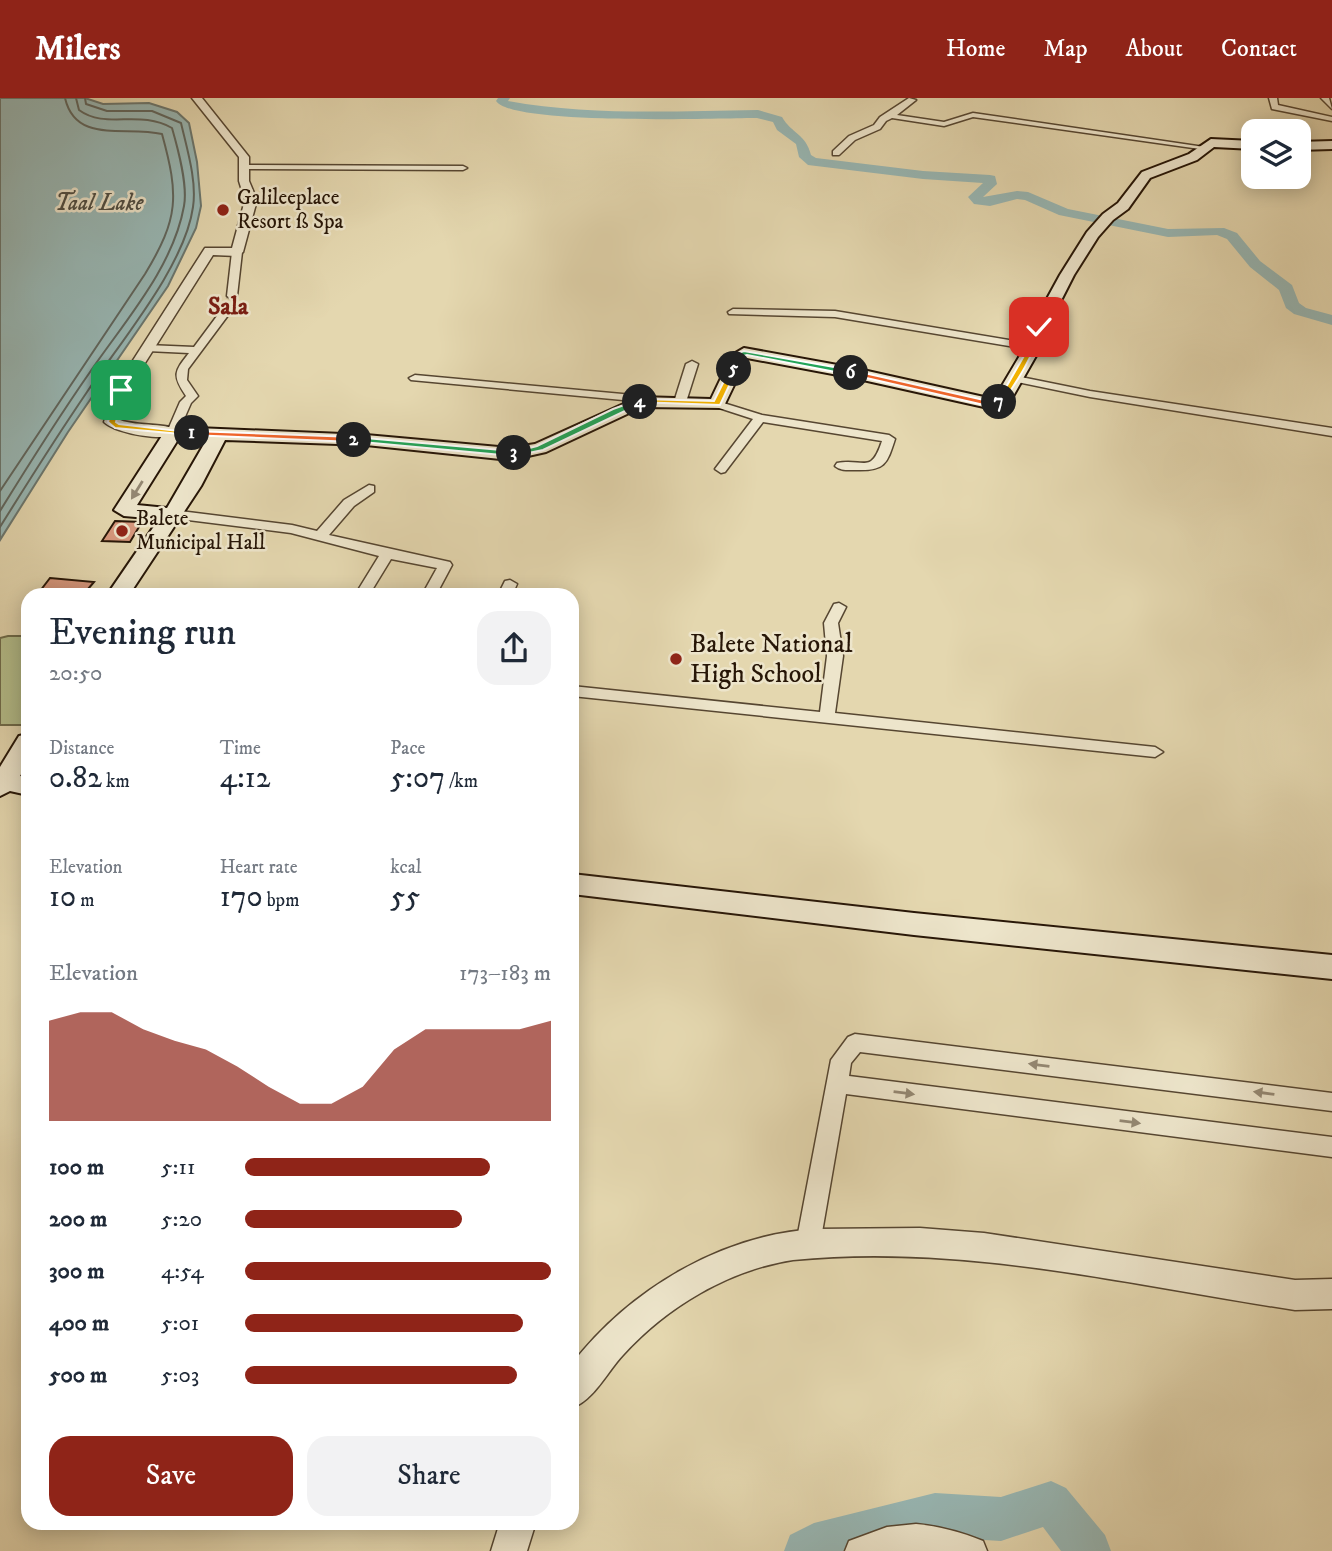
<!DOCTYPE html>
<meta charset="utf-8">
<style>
body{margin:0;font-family:"IM FELL DW Pica",serif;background:#f2f2f3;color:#1f2937;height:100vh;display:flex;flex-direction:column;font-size:26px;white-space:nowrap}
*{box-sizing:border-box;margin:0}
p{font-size:23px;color:#747a83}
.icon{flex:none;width:38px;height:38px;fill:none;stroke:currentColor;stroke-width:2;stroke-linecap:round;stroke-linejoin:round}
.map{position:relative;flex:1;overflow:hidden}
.sheet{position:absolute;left:21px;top:490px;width:558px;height:942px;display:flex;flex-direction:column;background:#fff;border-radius:21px;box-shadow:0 4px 18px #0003}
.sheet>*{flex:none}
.tools{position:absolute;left:1241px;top:21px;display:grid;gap:14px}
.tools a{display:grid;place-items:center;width:70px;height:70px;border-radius:14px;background:#fff;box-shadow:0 4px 18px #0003;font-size:35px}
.pin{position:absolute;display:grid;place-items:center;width:60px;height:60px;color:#fff;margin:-30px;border-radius:14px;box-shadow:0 4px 10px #0006}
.km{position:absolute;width:35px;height:35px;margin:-18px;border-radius:50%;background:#222;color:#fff;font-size:19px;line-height:35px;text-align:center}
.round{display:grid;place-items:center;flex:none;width:74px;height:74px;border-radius:21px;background:#f2f2f3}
.head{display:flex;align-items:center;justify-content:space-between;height:119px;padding:0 28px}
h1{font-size:38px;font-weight:600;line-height:52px}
.metrics{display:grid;grid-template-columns:repeat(3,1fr);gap:10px;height:119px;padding:7px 28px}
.metrics div{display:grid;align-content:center}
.metrics b{font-size:30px;font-weight:600}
.metrics small{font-size:19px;font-weight:400}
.metrics p{font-size:19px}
.chart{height:196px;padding:14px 28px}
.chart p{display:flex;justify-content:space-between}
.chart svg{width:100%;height:126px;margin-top:7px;fill:#8f2418;opacity:.7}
.action{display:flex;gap:14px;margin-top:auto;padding:14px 28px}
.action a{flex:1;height:80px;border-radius:21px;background:#8f2418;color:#fff;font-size:28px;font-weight:600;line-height:80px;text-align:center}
.action a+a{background:#f2f2f3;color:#1f2937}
ul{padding:0 28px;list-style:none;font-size:23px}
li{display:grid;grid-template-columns:112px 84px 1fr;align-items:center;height:52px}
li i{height:18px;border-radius:9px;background:#8f2418}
header{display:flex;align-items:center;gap:42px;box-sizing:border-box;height:98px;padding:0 35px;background:#8f2418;color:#fff}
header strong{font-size:33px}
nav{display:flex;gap:38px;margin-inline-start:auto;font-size:24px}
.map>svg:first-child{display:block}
.green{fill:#b4be8b;stroke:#6e6a49;stroke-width:2}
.water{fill:#98b7b4;stroke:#6b776f;stroke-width:2}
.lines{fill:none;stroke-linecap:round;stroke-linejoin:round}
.shore{stroke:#60665e;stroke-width:2}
.river{fill:#98b7b4;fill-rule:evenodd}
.building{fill:#d8987e;stroke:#271607;stroke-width:2}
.minor-tunnel{stroke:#beb08d;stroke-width:10;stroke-dasharray:10 5;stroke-linecap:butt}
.minor-casing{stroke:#564631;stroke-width:3}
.tertiary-casing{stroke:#564631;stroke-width:3}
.secondary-casing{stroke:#271607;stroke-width:4}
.minor{fill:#ede5cb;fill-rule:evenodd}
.tertiary{fill:#ede5cb;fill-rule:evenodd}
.secondary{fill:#ede5cb;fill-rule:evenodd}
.oneway{fill:#948873}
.split-1{fill:#f5b400;stroke:#fff;stroke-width:2}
.split-2{fill:#f0652b;stroke:#fff;stroke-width:2}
.split-3{fill:#22a559;stroke:#fff;stroke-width:2}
.split-4{fill:#22a559;stroke:#fff;stroke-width:2}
.split-5{fill:#f5b400;stroke:#fff;stroke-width:2}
.split-6{fill:#22a559;stroke:#fff;stroke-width:2}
.split-7{fill:#f0652b;stroke:#fff;stroke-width:2}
.split-8{fill:#f5b400;stroke:#fff;stroke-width:2}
.poi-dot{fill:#8f2418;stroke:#ede5cb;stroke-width:2.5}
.labels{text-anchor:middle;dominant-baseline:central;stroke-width:5;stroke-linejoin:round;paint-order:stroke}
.far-poi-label{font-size:21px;fill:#271607;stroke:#ede5cb;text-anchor:start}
.far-water-label{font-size:23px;font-style:italic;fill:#4f4e44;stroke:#ede5cb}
.far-quarter-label{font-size:24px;font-weight:bold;fill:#7a1f14;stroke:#ede5cb}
.poi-label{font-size:26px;fill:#271607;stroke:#ede5cb;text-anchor:start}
</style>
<header>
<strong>Milers</strong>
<nav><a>Home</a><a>Map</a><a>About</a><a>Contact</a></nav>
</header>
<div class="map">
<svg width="1332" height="1453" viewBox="0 0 1332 1453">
<rect width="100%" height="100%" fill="#e4d7af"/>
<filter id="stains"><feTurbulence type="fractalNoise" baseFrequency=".00286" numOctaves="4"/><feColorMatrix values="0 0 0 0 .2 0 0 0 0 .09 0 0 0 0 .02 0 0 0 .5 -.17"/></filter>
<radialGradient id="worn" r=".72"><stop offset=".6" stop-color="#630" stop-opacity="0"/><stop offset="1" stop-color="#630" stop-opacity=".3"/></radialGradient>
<path class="green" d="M8,538H28V627H0V540Z"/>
<path class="water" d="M0,0H85L103,6L149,5L177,14L189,25L197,64L201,108L196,130L168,188L68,334L0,442Z"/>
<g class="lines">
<path class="shore" d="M0,393L145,176C179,120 179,98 162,36C126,27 76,47 65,0
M0,413C29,366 58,320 90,274C124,224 173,170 184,108C188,87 178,51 172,30C139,11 106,32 79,12L76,0
M0,429C28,384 57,338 87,294C120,244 185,168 193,109C197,83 187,51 181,25L152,13H107L86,6L85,0"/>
<path class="river" d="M498,0H510L508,3C590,18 675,13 758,12L782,19C792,36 806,36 811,57L816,60L923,73L990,77L995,78L997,86L983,99L1017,93L1028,94L1068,111L1168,131L1224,130L1237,135L1260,163L1292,187L1299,205L1306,210L1332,217V227L1294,216L1286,210L1279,192L1250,169L1227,141L1217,137L1168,139L1059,117L1025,102L1017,101L990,108L974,106L968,99L983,85L923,81L808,67L799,59L796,46L777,32L773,24L757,20C719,20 513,28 496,3Z
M1051,1383L1066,1390L1105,1437L1111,1453H1061L1043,1429L1001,1443L935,1439L878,1453H784L790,1437L814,1425L935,1395L1001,1399Z"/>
</g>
<path class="building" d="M115,423L142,424L130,444L102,443Z
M50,480L94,484L83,497H37Z"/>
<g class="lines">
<path class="minor-tunnel" d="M224,216L232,198"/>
<defs>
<path id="minor" d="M909,0L916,2L897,17L944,24L973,15L1211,50L1207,52L973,19L944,28L892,20L886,23L880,31L855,42L839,57H833V53L849,38L874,27L880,19Z
M1269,0H1277L1278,7L1332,19V23L1272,11Z
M1321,0H1329L1332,11Z
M246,67L463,68L467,70L463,72L243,71Z
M237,151L242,154L237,198L232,201L227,198L232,154Z
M733,211L835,213L1033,246L1038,249L1033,252L835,219L729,216L728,214Z
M220,214L229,216L188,271L187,282L198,298L191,305L177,337H169L167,334L180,304L186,298C172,277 174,274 189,255L147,253L142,250L147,247L194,249Z
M692,263L698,266L686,304L676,306L674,304L686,266Z
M415,277L655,299L661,302L655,305L411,282L409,280Z
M1016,278L1090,293L1332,330V338L1090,299L1012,283L1010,281Z
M717,303L762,317L889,337L895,341C887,366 885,373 856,372C848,372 841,373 835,368L837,365C864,360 871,377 882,343L763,324L725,374L721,375L715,371L753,321L713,308V304Z
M369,387L374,388V394L354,408L329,437L450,464L452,467L436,497H422L437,470L391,461L369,497H355L379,458L291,435L172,420L165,416L172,412L292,427L317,433L344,402Z
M510,482L517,486L512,497H498L505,483Z
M839,505L846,509L838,525L843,558L835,615L1155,649L1163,654L1155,659L572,598V588L820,614L827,558L824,525L834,506Z
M855,936L1332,995V1013L860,954L851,965L849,978L1332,1039V1059L846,996L820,1146L816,1154L808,1157L800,1154L796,1146L831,962L848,939Z
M916,1426C939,1428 961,1434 983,1443L987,1453H845L849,1443L887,1429Z"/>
<path id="tertiary" d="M192,0H202L249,59V83L257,102L243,154L237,158L213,157L128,292L120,322C137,329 170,324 181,334C169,345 116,336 104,324L114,292L205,150H232L245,102L239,83V59Z
M817,1131L920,1130L984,1135L1295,1182L1332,1181V1211L1295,1212C1129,1187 962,1145 793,1162C728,1172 667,1209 623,1257C607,1274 594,1302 572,1310V1266C629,1192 722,1136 817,1131Z
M500,1424H536L527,1453H491Z"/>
<path id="secondary" d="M1211,41L1253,43V51L1214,49L1197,62L1150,80L1128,111L1113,122L1098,139L1074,177L1047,230L1041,249L1008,307L984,309L854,280L747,260L723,310L642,309L546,354L510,362L366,347L225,342L201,388L129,497H107L159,421L124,418L114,412L167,330L173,329L366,337L510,350L535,346L639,299L711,301L732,257L744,250L854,270L984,299L996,298L1025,249L1031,230L1060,177L1087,134L1103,116L1118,105L1142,74L1189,56ZM179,340L207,341L167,410L137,407Z
M1332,43V51L1298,52V44Z
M28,636V664L20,678L28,679V697L10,693L0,698V669L19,638Z
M572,776L914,815L1332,857V881L914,837L572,796Z"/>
</defs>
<use href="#minor" class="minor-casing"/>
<use href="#tertiary" class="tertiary-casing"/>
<use href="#secondary" class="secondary-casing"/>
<use href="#minor" class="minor"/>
<use href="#tertiary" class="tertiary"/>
<use href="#secondary" class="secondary"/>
</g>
<defs><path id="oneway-solid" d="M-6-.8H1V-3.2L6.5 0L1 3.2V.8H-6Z" transform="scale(1.75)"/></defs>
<g class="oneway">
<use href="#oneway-solid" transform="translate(137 392) rotate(122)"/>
<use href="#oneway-solid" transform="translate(1039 967) rotate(-173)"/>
<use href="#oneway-solid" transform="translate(904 995) rotate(7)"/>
<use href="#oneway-solid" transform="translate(1264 995) rotate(-172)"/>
<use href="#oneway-solid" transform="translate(1130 1024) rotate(7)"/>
</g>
<path class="split-1" d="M121,290L124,292L116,324L119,326L196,335L192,337L115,330L108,324L117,292Z"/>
<path class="split-2" d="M192,333L354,339L358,342L354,344L189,337Z"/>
<path class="split-3" d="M354,339L514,353L518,355L514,358L351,343Z"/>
<path class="split-4" d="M638,302L644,304L543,352L514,358L510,355L537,348L613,311Z"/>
<path class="split-5" d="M734,268L737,271L720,307L636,304L640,301L714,303L730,271Z"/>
<path class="split-6" d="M744,253L851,272L855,275L851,277L747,257L743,258L736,272H731L738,255Z"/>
<path class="split-7" d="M851,272L984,302L1003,304L984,307L849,276Z"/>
<path class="split-8" d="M1039,227L1042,229C1033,258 1019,281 1002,305H997L1029,249L1036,229Z"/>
<g class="poi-dot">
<circle cx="223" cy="112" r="7"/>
<circle cx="122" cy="433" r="7"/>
<circle cx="676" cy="561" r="7"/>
</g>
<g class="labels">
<g class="far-poi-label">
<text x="237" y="100">Galileeplace<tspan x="237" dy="24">Resort ß Spa</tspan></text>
<text x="136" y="421">Balete<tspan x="136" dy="24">Municipal Hall</tspan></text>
</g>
<g class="far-water-label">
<text x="99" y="105">Taal Lake</text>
</g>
<g class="far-quarter-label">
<text x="228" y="209">Sala</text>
</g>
<g class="poi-label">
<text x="690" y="546">Balete National<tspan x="690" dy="30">High School</tspan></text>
</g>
</g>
<rect width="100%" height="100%" filter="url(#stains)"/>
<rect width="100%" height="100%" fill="url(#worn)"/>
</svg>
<div class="tools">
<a><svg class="icon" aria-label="layers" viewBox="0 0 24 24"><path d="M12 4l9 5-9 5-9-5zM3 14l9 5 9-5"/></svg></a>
</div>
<div class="pin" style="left:121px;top:292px;background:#1e9e55"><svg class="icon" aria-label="arrive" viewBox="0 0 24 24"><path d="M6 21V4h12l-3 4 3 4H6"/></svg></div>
<div class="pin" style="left:1039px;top:229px;background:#d93025"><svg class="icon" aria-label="check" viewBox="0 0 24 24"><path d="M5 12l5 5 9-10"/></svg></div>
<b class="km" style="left:192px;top:335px">1</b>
<b class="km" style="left:354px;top:342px">2</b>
<b class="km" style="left:514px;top:355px">3</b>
<b class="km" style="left:640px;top:304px">4</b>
<b class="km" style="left:734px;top:271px">5</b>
<b class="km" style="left:851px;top:275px">6</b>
<b class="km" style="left:999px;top:304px">7</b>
<section class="sheet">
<div class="head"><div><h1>Evening run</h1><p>20:50</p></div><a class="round"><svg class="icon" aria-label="share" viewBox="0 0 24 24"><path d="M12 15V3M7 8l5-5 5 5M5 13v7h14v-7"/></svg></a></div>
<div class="metrics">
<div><p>Distance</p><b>0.82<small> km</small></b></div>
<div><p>Time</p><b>4:12</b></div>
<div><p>Pace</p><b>5:07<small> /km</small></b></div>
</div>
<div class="metrics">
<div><p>Elevation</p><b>10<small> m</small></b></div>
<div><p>Heart rate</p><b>170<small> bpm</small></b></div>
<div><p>kcal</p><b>55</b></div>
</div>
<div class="chart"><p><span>Elevation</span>173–183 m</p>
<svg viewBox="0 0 160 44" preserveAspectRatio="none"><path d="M0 44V9L10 6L20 6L30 12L40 16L50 19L60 25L70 32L80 38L90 38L100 32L110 19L120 12L130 12L140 12L150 12L160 9V44z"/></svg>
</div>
<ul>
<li><b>100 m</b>5:11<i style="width:80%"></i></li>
<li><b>200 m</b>5:20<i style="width:71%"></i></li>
<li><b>300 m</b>4:54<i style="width:100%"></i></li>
<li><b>400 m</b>5:01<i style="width:91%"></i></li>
<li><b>500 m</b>5:03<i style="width:89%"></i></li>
</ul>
<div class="action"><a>Save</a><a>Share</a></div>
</section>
</div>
